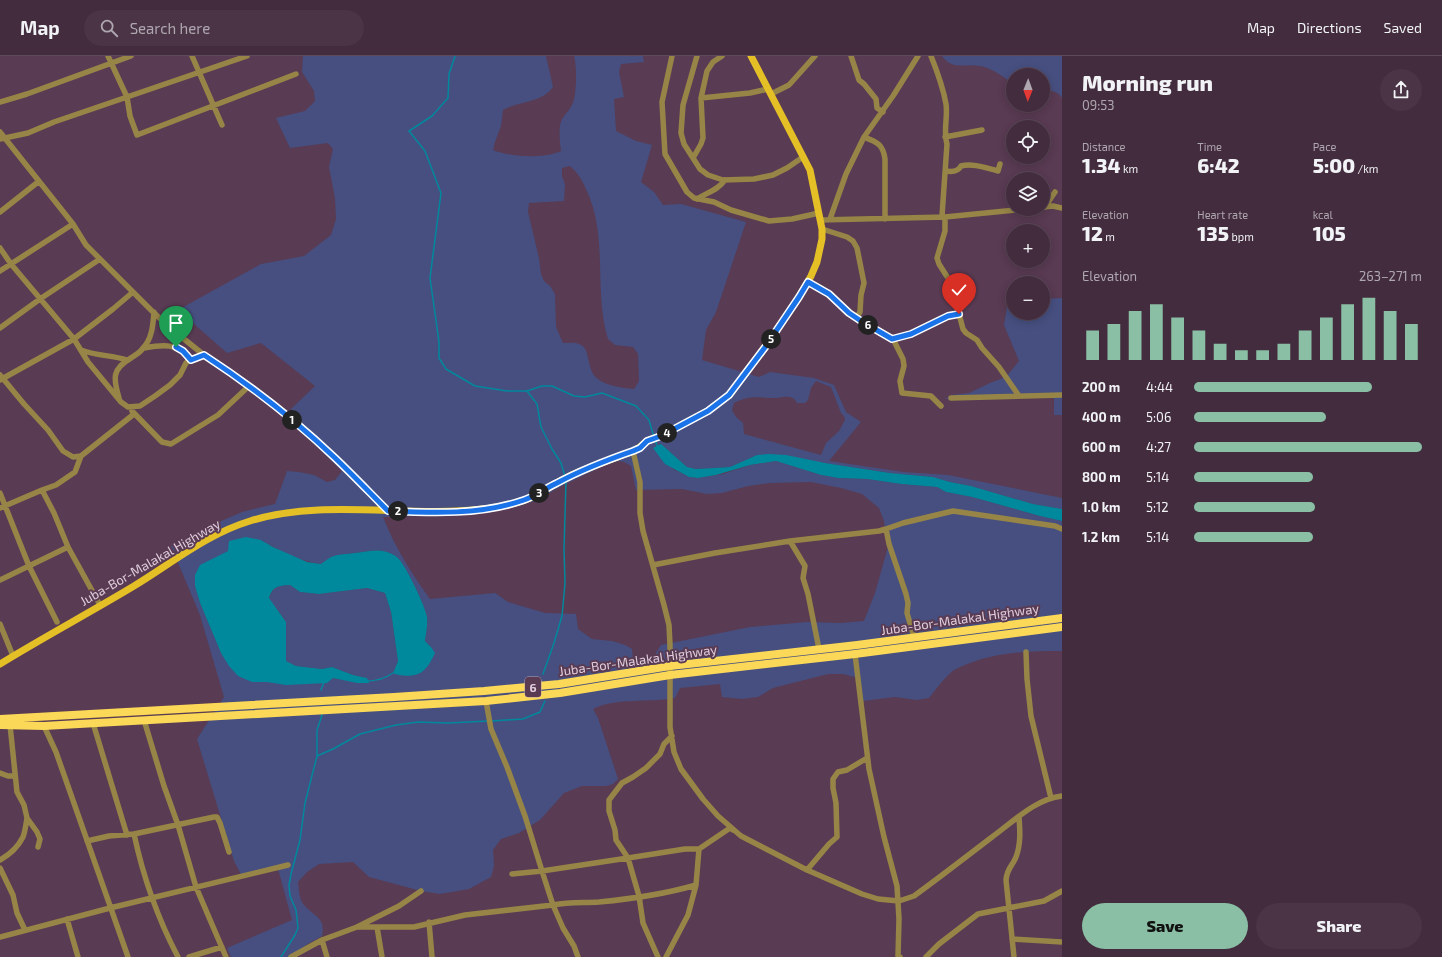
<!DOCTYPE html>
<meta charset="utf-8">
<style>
body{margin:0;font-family:"Exo 2",sans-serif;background:#4a3445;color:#f1f3f6;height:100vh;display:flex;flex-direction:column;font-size:15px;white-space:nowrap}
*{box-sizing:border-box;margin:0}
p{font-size:13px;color:#afa7b0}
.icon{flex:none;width:22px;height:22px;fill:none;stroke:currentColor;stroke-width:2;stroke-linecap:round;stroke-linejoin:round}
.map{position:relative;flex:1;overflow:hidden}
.sheet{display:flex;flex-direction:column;background:#432c3e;width:380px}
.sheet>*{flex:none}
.needle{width:26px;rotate:181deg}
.fabs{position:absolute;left:1006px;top:12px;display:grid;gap:8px}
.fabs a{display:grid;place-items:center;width:44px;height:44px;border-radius:50%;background:#432c3e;box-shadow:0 2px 10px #0003,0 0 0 1px #5b4858;font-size:20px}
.pin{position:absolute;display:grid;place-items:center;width:34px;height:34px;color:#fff;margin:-41px -17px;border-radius:50% 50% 50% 0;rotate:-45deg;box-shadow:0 0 4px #0007}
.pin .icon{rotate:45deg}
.km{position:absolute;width:20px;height:20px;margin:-10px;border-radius:50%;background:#222;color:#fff;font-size:11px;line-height:20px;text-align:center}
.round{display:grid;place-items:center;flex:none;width:42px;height:42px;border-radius:21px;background:#4a3445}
.overview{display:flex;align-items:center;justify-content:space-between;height:68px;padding:0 20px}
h1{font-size:22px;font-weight:800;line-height:30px}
.figures{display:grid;grid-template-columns:repeat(3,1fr);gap:6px;height:68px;padding:4px 20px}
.figures div{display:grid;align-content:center}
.figures b{font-size:20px;font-weight:800}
.figures small{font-size:11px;font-weight:400}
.figures p{font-size:11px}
.chart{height:112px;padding:8px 20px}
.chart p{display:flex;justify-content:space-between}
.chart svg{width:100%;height:72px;margin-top:4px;stroke:#8abfa5;stroke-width:6}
.primary-button{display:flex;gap:8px;margin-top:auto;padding:8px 20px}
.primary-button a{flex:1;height:46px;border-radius:24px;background:#8abfa5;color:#111;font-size:16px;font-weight:800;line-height:46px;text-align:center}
.primary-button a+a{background:#4a3445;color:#f1f3f6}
ul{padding:0 20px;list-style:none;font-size:13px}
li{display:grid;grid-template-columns:64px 48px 1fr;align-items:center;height:30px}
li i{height:10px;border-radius:5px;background:#8abfa5}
header{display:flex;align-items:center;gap:24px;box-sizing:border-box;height:56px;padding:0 20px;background:#432c3e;border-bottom:1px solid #5b4858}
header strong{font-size:19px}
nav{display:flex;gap:22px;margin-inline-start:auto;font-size:14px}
.search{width:280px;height:36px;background:#4a3445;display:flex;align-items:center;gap:10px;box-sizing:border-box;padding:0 14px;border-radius:22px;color:#afa7b0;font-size:15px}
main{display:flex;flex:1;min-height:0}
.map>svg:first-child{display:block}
.green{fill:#464f7f;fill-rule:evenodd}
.water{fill:#00889d}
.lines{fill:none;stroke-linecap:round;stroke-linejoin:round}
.stream{stroke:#00889d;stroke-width:1.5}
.minor{stroke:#968547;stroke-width:5.5}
.major{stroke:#e4bf26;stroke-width:7}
.highway{stroke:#fbd857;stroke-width:8}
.route-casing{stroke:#fff;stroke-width:8}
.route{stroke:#1a73e8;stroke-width:5}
.labels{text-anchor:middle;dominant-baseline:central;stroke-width:4;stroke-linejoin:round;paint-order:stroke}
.shield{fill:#593b53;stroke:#b8a2b3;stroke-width:1}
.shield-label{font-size:12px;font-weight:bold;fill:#e1cedc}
.street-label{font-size:13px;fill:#e1cedc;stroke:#593b53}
</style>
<header>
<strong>Map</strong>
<div class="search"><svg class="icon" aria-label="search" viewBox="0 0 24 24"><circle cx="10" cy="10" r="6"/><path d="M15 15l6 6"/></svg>Search here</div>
<nav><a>Map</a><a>Directions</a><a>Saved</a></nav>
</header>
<main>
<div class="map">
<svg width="1062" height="901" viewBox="0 0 1062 901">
<rect width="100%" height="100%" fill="#593b53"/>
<path class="green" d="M303,0H546L553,31C542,47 519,45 503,54L501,70L495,86L493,94C509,101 545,103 561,95C560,87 559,78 560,70C561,61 568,57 572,49C577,40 577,9 574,0H643L644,6L621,8L619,16L624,41L614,43L616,75L636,85L652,89L641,126L654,136L663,149L681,148L746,166L716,256L706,274L702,304L759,321L770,316L814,322L834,329L846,356L861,366L829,405L904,416L948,419L1062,442V453L1033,448L971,430L950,426L933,421L890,417L805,404L757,399L730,411L696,413L687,411L670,396L673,413L689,421L698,422L723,418L750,409L776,405L821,419L838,422L867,423L901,428L937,431L946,436L972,441L1040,460L1062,465V595C1030,595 995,596 965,609C961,611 957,612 954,614C944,622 937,632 929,642L917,644L895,641L863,645L858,622L843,618H828L773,632L758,641L742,643L722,641L720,628L680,632L675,642C648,647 617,641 593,653L598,662L618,723L613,728L606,730H582L564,737L540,764L519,777L501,783L493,794L494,810L491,821L469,833L440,838L421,835L369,821L353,806L319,808L307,816L298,826C299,834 299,845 305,850C315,861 326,862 322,880L306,889L296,901H231L227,892L292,864L277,809L243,822L234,805L197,683L224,641L200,559L171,490L201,474L242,456L275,448L287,415L299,416L314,419L327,426L335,424L342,415L312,386L291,353L315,330L261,287L227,297L178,254L261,208L304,200L331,179L336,163L335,142L329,111L333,93L328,87L290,92L276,62L305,55L315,45L314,35L302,16ZM570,110C578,117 582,124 586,133C609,181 593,233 608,283L615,289L633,291L638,298L639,325L634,333C622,332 607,330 598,323C585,314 592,292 579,288C575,286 568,287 563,287L556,271L555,238L550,230L544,225L541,218L539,202L528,156L529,147L564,145L565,128L562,120V112ZM816,325L831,331L841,357L844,360L845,364L839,375L826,387L821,399L744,378L743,367L736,361L732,354L734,347C747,340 757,341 771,342C780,343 792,336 797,347H805L808,344L811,332ZM618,405L624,406L631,410L636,434L682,433L707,438L722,437L748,430L770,427L811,426L841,432L862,438L879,452L884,465L888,491L875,537L864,565L840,567L807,566L750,571L661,589L654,600L633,603L632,593L625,589L612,585L592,583L578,573L576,558L545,557L508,546L495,537L430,543C412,518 394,490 383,461L457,458L519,450L541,443L554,434L582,420L608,408ZM261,484C280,495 299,505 321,508C324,506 327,503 331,501C339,498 347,498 355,497C369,495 384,491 397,501C404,507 426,551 427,561C428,569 426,577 425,585L431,591L393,617L398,605L391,556L385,537L367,532L319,538L300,536L290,529C278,530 273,530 269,543L286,566L285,605L296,610L322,613L332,611L353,619L367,622L344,624L333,622L252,626L221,597L200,547L195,530L216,502L228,495Z
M942,0H1062V42C1058,35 1051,34 1043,34V19H1013V28C1004,21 992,12 980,10C965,7 953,15 942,0Z
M1062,242V359H1054V340L945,343L952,339L969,337L990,327L1006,321L1019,305L1004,269L1008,245H1013V257H1043V243Z"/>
<path class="water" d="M661,388L687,411L696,413L730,411L757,399L769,398L786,399L825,407L890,417L933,421L950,426L971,430L1033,448L1062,453V465L1040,460L972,441L946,436L937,431L901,428L867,423L838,422L821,419L776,405L750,409L716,419L698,422L689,421L665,408L653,392Z
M246,481L261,484L273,491L307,506L321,508C324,506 327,503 331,501C338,498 347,498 355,497C369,495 384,491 397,501C404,506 426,551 427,561C428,569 426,577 425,585L431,591L435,597C432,603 429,610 423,615C416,621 401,621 393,617L398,605L391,556L385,537L367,532L319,538L300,536L290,529C278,530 273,530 269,542L286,566V605L296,610L322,613L332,611L353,619L367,622L369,627H357L333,622L327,627L286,629L267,626H252L238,620L229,610L221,597L200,547L195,530V519L200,509L228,495L229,485Z"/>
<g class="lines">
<path class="stream" d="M455,0L449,18L448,42L432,60L409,75L425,95L441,137L430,222L439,286V302L446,313L475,330L507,335H527L542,330H552L574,340L585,341L602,337L636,350L649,364L654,381
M527,335L537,348L541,371L552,393L561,407L565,420
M655,384L658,392
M543,618L554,587L562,560L565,527L564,493L566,425
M367,625C377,625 384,623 393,617
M321,634L324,626
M492,665L523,663L540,656L545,645
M317,700L333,693L360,678L396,669L418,666L448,667L488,665
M281,901L295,879L298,872L296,854L290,840L289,829L291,818L300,784L305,747L317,700V674L322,659"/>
<path class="minor" d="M108,0L127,41L130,60L137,79L296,18
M192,0L222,69
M672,0L662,46L665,98L687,136L694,142L714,146L731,154L769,165L792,163L819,157
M697,0L683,49L681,77L684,88L700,113L708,119L723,124L754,123L773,119L787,112L803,101
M851,0L859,24L864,28L876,43L877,52L883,56
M931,0C937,15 943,31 946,48C948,61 943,75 947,88L942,160
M771,38L789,29L815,0
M701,42L750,37L768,33
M0,46L27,38L131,0
M0,76L73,168L86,189L152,255L169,271L204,299L249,330L282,355L334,401L388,455
M864,81C877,86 883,88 885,103V163
M945,81L982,74
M0,83L28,77L54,66L247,0
M693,102L701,88L703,82L701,42L707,15L713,6L722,0
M946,115C952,116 958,116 961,110C973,107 986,112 998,115L1000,108
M697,143C708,136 718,134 725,124
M1043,151L1053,150L1062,152
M1045,151L1055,136
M0,156L38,126
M945,161V175L937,202L939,208L953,230L959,245V258L963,273L966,277L977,284L982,292L999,311L1019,340
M830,163L846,118L864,81L893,40L918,0
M820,164L945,161L1025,153
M822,173L847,181L853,185L857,192L864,227L861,239L860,256L856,262
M0,192L11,208L74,283L88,306L121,346L128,351L140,350L155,340L170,329L180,319L186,307L189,304L204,299
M0,215L73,168
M809,225L829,238L849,257L861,265L894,285L903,303L904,310L900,325L902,337L931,340L941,350
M0,272L40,243L100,203
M892,283L911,278L948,260L959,258
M144,292C165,288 176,287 191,304
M81,294C96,300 112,299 127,304
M0,319L24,348L48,374L63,395L73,401L81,400L134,358
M0,324L74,283L113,253L133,236
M119,342C113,322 112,313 131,302C135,299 140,297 143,292C152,283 153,269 154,256
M951,342L1062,339
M132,355L162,386L171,388L218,359L249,330
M633,395L640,426V457L643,475L664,549L669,569L670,589V671L674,696L681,713L703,743L718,760L741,780L807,814L862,838L878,843L899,845L914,840C940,821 966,801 992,781C1013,766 1035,743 1062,740
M42,434L56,429L75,416L81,400
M0,437L29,510L57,566
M0,452L42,434L54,457L68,491L100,549
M886,473L903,467L953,455L1055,470L1062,473
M790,485L879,475L886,473L889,488L906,538L908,547L907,557L914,581
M653,509L715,497L790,485L805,510L803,522L808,538L819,593
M0,524L68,491
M0,568L13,600
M1026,596L1027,623L1031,660L1051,742
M855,598L869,713L884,781L897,830L899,863L898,900L900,901
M486,645L491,673L507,711L525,760L542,815L512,818
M144,664L164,730L178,769L196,831L226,901
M93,667L127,779
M10,669L17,736L24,749L27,762L37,776L40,783L38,791
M44,670L56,696L128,901
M0,717L8,720H15
M134,778C143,820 158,863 178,901
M87,785L109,780L134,778L214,761H217L220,767L229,796
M0,804C9,799 18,791 23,781C25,776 26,768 27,762
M0,812L13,839L17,857L25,874
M806,813L807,814L829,788L837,781L836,747L833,732V723L838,716L847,714L867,702
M67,863L78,901
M429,866L432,901
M357,871L399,850L421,835
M377,871L382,901
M0,881L110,852L288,809
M1012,883L1062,886
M322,884L327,901
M189,901L222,891
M291,901L322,884L357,871H414L465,859L553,849L542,815L628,802L616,784L615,774L609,755V744L622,727L633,721L646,712L660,698L664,688L672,680
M578,901L574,890L563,872L553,849C570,846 583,847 599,846C631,843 665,838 696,829
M658,901L643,867L639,840L628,802L685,793H699
M666,901L688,859L696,829L699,793L730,772L733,774
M926,901L939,888L978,858L1044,845L1062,835
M1014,901L1006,824C1007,812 1012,811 1016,801C1021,788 1020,774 1019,761"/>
<path class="major" d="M0,608C44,581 89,557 134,530C172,507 207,478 250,465C324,442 407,462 483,453C501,451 520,448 536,439C548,432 560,425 572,419C592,410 613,403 633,395L640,391L647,385L661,380L708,355L729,339L766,290L799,241L811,220L817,206L822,183V173L810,114L751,0"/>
<path class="highway" d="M0,663L394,641L484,635L559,628L670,610L857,589L1062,562
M0,669L44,670L486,645L560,637L670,619L855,598L1062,571"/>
</g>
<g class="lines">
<defs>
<path id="route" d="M176,291L183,295L191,304L204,299C250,329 294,363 334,401C352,418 370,437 388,455C433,457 481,459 524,444C536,440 546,432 557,427C581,414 607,404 633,395L640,392L647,385L661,380L708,355L729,339L766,290L799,241L808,226L829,238L849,257L861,265L892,283L911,278L948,260L959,258"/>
</defs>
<use href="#route" class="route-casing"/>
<use href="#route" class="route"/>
</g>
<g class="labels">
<rect class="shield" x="525" y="621" width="16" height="20" rx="3"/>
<g class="shield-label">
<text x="533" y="631">6</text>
</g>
<g class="street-label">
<text transform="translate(150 506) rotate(-30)">Juba-Bor-Malakal Highway</text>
<text transform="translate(960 563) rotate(-8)">Juba-Bor-Malakal Highway</text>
<text transform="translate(638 604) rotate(-8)">Juba-Bor-Malakal Highway</text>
</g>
</g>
</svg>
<div class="fabs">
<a><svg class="needle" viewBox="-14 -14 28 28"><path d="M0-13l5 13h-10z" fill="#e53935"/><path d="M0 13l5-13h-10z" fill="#afa7b0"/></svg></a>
<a><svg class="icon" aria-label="locate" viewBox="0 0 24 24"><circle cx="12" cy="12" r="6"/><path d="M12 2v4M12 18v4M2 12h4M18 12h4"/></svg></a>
<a><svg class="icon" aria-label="layers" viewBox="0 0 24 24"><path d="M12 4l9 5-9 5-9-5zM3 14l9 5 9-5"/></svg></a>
<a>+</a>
<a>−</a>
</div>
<div class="pin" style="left:176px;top:291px;background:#1e9e55"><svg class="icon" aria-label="arrive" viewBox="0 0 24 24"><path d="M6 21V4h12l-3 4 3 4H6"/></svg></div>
<div class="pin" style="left:959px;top:258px;background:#d93025"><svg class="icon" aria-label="check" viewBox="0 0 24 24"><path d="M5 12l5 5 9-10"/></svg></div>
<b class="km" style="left:292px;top:364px">1</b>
<b class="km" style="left:398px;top:455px">2</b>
<b class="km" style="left:539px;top:437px">3</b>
<b class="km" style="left:667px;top:377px">4</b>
<b class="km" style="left:771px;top:283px">5</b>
<b class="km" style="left:868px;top:269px">6</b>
</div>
<section class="sheet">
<div class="overview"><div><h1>Morning run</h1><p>09:53</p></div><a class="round"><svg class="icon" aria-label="share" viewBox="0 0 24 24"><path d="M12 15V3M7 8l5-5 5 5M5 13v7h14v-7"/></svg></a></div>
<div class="figures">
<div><p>Distance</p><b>1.34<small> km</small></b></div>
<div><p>Time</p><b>6:42</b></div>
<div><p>Pace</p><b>5:00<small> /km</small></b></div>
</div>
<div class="figures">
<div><p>Elevation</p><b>12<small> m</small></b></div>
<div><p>Heart rate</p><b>135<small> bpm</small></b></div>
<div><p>kcal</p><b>105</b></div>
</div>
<div class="chart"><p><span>Elevation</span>263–271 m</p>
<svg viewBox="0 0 160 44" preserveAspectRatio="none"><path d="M5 44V26M15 44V22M25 44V14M35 44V10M45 44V18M55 44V26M65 44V34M75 44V38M85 44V38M95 44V34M105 44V26M115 44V18M125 44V10M135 44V6M145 44V14M155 44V22"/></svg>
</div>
<ul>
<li><b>200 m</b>4:44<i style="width:78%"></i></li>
<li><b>400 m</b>5:06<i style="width:58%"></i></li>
<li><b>600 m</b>4:27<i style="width:100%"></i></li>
<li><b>800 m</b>5:14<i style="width:52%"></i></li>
<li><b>1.0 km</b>5:12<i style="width:53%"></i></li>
<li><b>1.2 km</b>5:14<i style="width:52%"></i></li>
</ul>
<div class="primary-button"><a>Save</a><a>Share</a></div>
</section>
</main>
